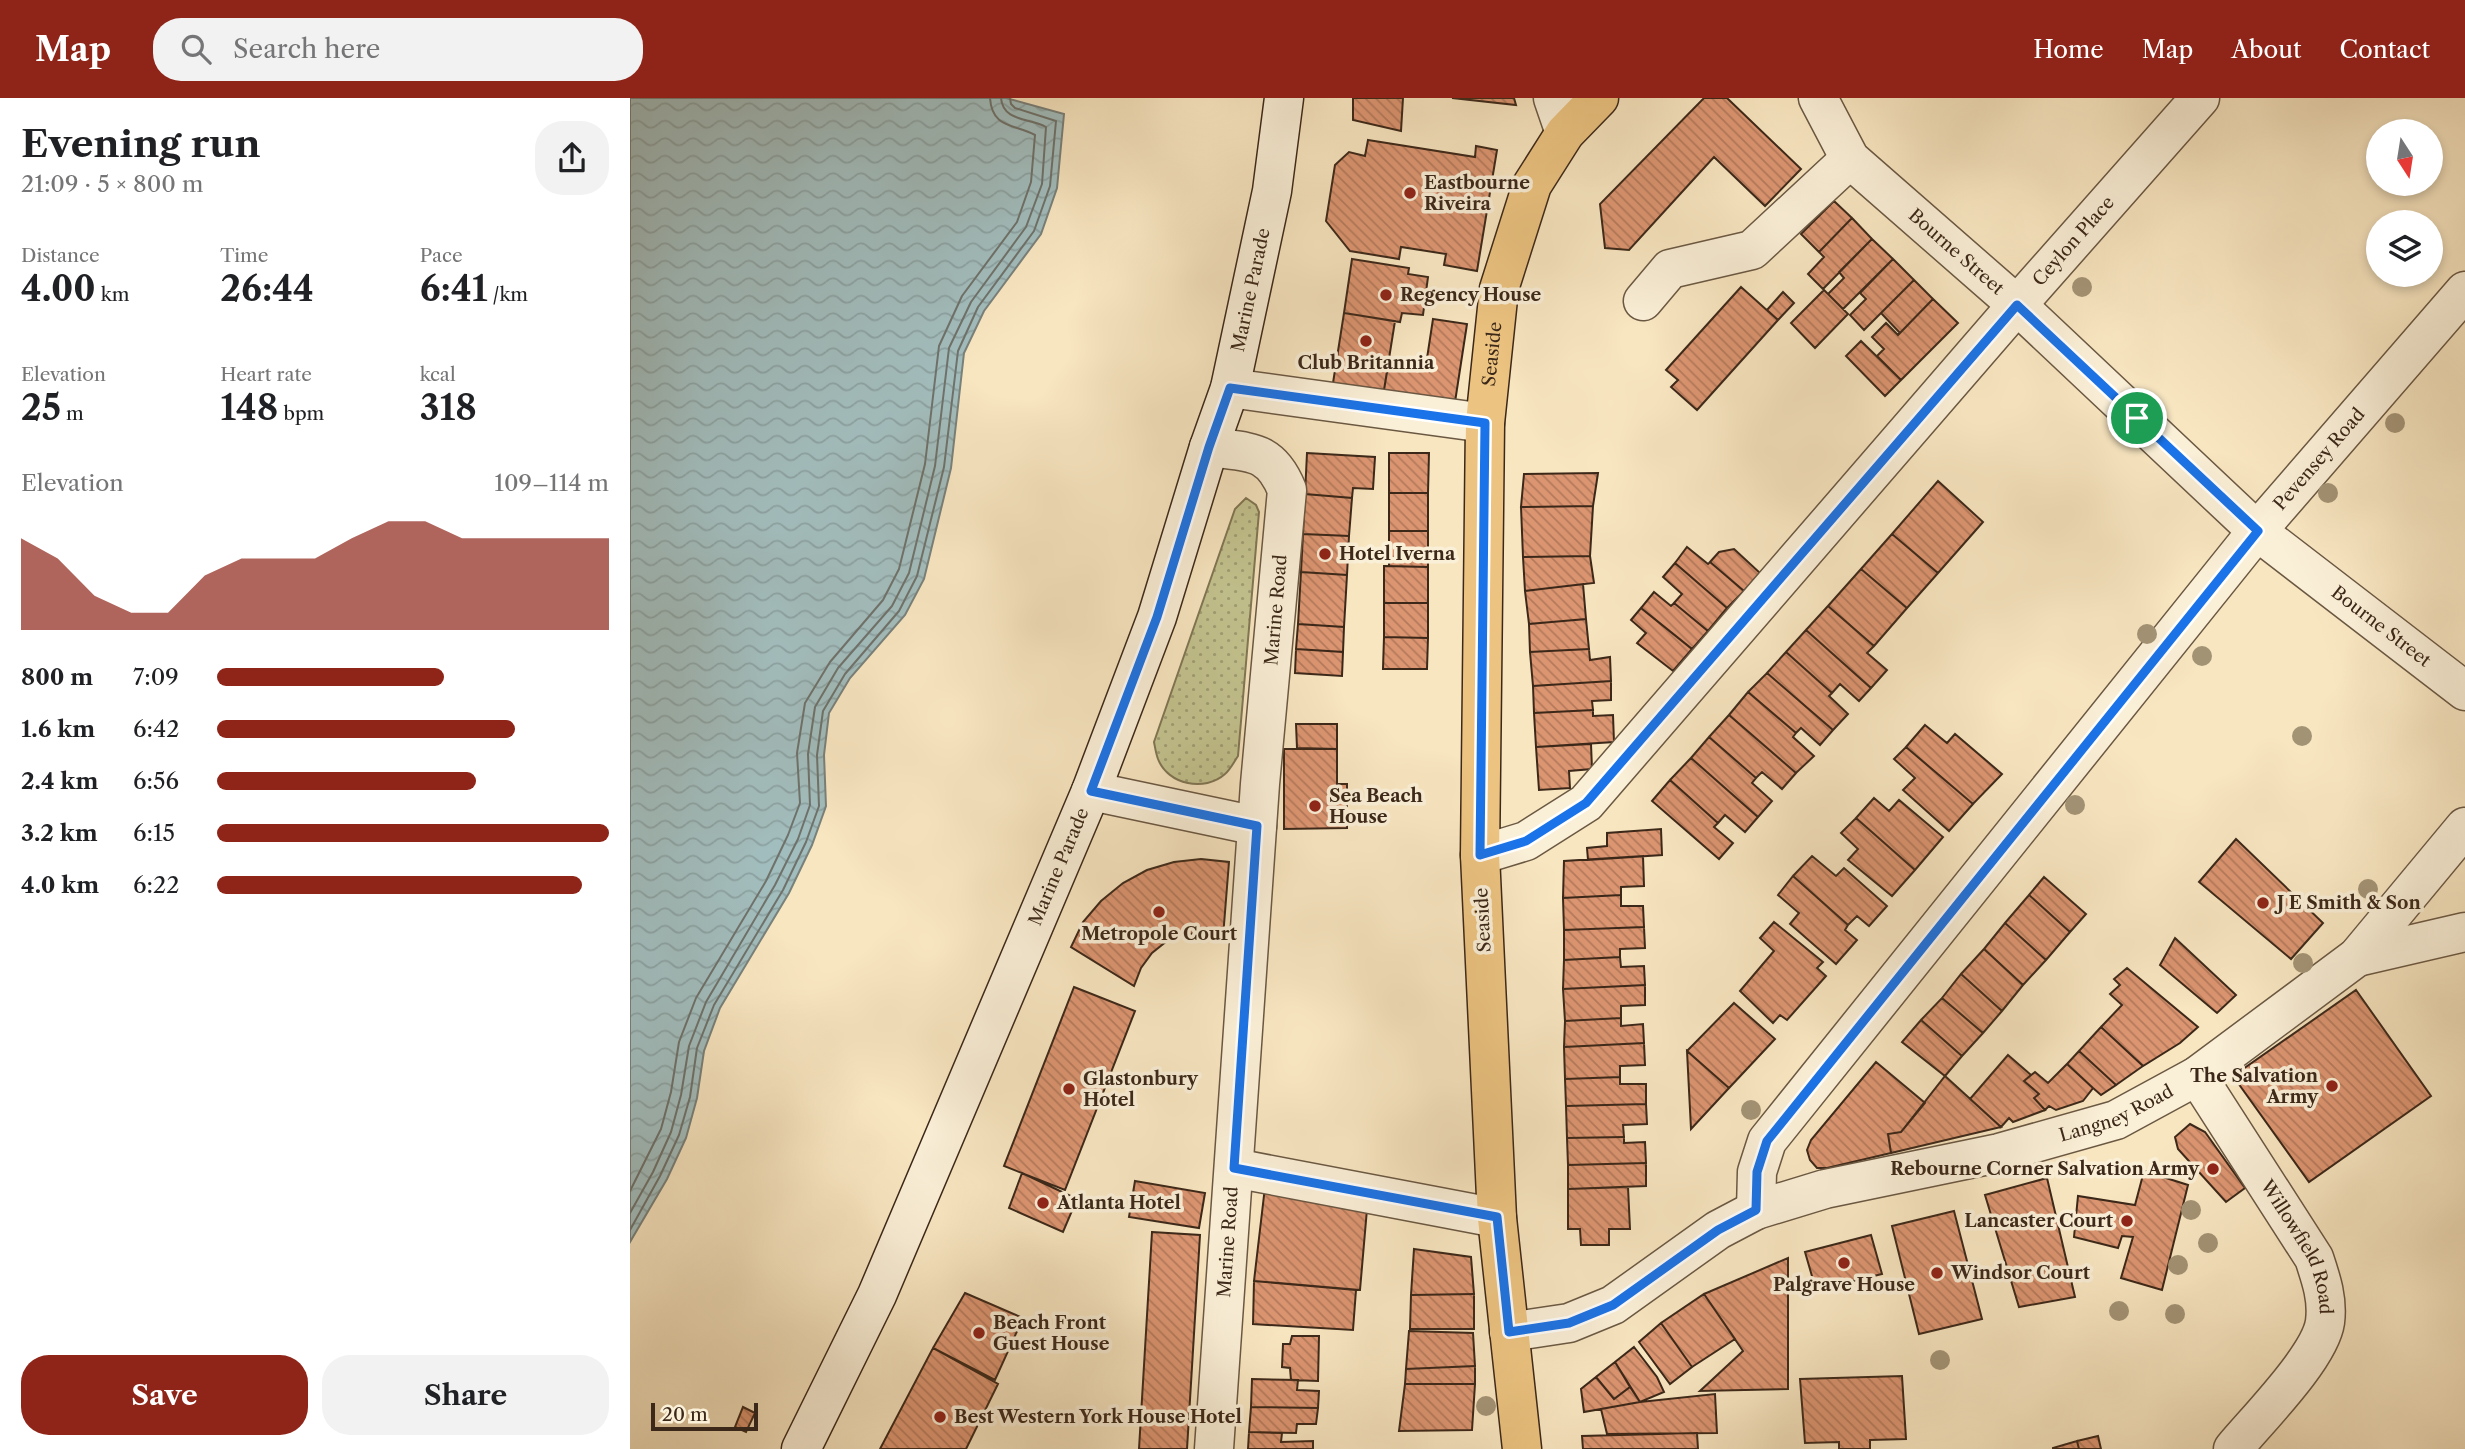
<!DOCTYPE html>
<meta charset="utf-8">
<style>
body{margin:0;font-family:"Libre Caslon Text",serif;background:#f2f2f2;color:#202124;height:100vh;display:flex;flex-direction:column;font-size:26px;white-space:nowrap}
*{box-sizing:border-box;margin:0}
p{font-size:23px;color:#757577}
.icon{flex:none;width:38px;height:38px;fill:none;stroke:currentColor;stroke-width:2;stroke-linecap:round;stroke-linejoin:round}
.map{position:relative;flex:1;overflow:hidden}
.sheet{display:flex;flex-direction:column;background:#fff;width:630px}
.sheet>*{flex:none}
.needle{width:46px;rotate:168deg}
.tools{position:absolute;left:1736px;top:21px;display:grid;gap:14px}
.tools a{display:grid;place-items:center;width:77px;height:77px;border-radius:50%;background:#fff;box-shadow:0 4px 10px #0003;font-size:35px}
.scale{position:absolute;left:21px;bottom:18px;width:107px;box-sizing:border-box;padding-left:7px;border:4px solid #3c2819;border-top:0;font-size:19px;line-height:24px;white-space:nowrap;color:#3c2819;-webkit-text-stroke:5px #faefd7;paint-order:stroke}
.pin{position:absolute;display:grid;place-items:center;width:60px;height:60px;color:#fff;margin:-30px;border:4px solid #fff;border-radius:50%;box-shadow:0 2px 7px #0007}
.round{display:grid;place-items:center;flex:none;width:74px;height:74px;border-radius:28px;background:#f2f2f2}
.overview{display:flex;align-items:center;justify-content:space-between;height:119px;padding:0 21px}
h1{font-size:38px;font-weight:700;line-height:52px}
.metrics{display:grid;grid-template-columns:repeat(3,1fr);gap:10px;height:119px;padding:7px 21px}
.metrics div{display:grid;align-content:center}
.metrics b{font-size:35px;font-weight:700}
.metrics small{font-size:19px;font-weight:400}
.metrics p{font-size:19px}
.chart{height:196px;padding:14px 21px}
.chart p{display:flex;justify-content:space-between}
.chart svg{width:100%;height:126px;margin-top:7px;fill:#8f2418;opacity:.7}
.button{display:flex;gap:14px;margin-top:auto;padding:14px 21px}
.button a{flex:1;height:80px;border-radius:28px;background:#8f2418;color:#fff;font-size:28px;font-weight:700;line-height:80px;text-align:center}
.button a+a{background:#f2f2f2;color:#202124}
ul{padding:0 21px;list-style:none;font-size:23px}
li{display:grid;grid-template-columns:112px 84px 1fr;align-items:center;height:52px}
li i{height:18px;border-radius:9px;background:#8f2418}
header{display:flex;align-items:center;gap:42px;box-sizing:border-box;height:98px;padding:0 35px;background:#8f2418;color:#fff}
header strong{font-size:33px}
nav{display:flex;gap:38px;margin-inline-start:auto;font-size:24px}
.search{width:490px;height:63px;background:#f2f2f2;display:flex;align-items:center;gap:18px;box-sizing:border-box;padding:0 24px;border-radius:28px;color:#757577;font-size:26px}
main{display:flex;flex:1;min-height:0}
.map>svg:first-child{display:block}
.grass{fill:url(#grass-dots);stroke:#807654;stroke-width:2}
.water{fill:url(#water-waves);stroke:#79817b;stroke-width:2}
.lines{fill:none;stroke-linecap:round;stroke-linejoin:round}
.shore{stroke:#6f726b;stroke-width:2}
.building{fill:url(#building-back-hatch);stroke:#3c2819;stroke-width:2}
.street-casing{stroke:#6b5843;stroke-width:41}
.secondary-casing{stroke:#3c2819;stroke-width:41}
.primary-casing{stroke:#3c2819;stroke-width:41}
.street{stroke:#faefd7;stroke-width:38}
.secondary{stroke:#faefd7;stroke-width:38}
.primary{stroke:#ecc380;stroke-width:38}
.tree{fill:#a39375}
.route-casing{stroke:#fff;stroke-width:14}
.route{stroke:#1a73e8;stroke-width:9}
.poi-dot{fill:#8f2418;stroke:#faefd7;stroke-width:2.5}
.labels{text-anchor:middle;dominant-baseline:central;stroke-width:7;stroke-linejoin:round;paint-order:stroke}
.poi-label{font-size:18px;font-weight:bold;fill:#3c2819;stroke:#faefd7;text-anchor:start}
.street-label{font-size:18px;fill:#3c2819;stroke:#faefd7}
</style>
<header>
<strong>Map</strong>
<div class="search"><svg class="icon" aria-label="search" viewBox="0 0 24 24"><circle cx="10" cy="10" r="6"/><path d="M15 15l6 6"/></svg>Search here</div>
<nav><a>Home</a><a>Map</a><a>About</a><a>Contact</a></nav>
</header>
<main>
<section class="sheet">
<div class="overview"><div><h1>Evening run</h1><p>21:09 · 5 × 800 m</p></div><a class="round"><svg class="icon" aria-label="share" viewBox="0 0 24 24"><path d="M12 15V3M7 8l5-5 5 5M5 13v7h14v-7"/></svg></a></div>
<div class="metrics">
<div><p>Distance</p><b>4.00<small> km</small></b></div>
<div><p>Time</p><b>26:44</b></div>
<div><p>Pace</p><b>6:41<small> /km</small></b></div>
</div>
<div class="metrics">
<div><p>Elevation</p><b>25<small> m</small></b></div>
<div><p>Heart rate</p><b>148<small> bpm</small></b></div>
<div><p>kcal</p><b>318</b></div>
</div>
<div class="chart"><p><span>Elevation</span>109–114 m</p>
<svg viewBox="0 0 160 44" preserveAspectRatio="none"><path d="M0 44V12L10 19L20 32L30 38L40 38L50 25L60 19L70 19L80 19L90 12L100 6L110 6L120 12L130 12L140 12L150 12L160 12V44z"/></svg>
</div>
<ul>
<li><b>800 m</b>7:09<i style="width:58%"></i></li>
<li><b>1.6 km</b>6:42<i style="width:76%"></i></li>
<li><b>2.4 km</b>6:56<i style="width:66%"></i></li>
<li><b>3.2 km</b>6:15<i style="width:100%"></i></li>
<li><b>4.0 km</b>6:22<i style="width:93%"></i></li>
</ul>
<div class="button"><a>Save</a><a>Share</a></div>
</section>
<div class="map">
<svg width="1835" height="1351" viewBox="0 0 1835 1351">
<defs>
<pattern id="grass-dots" width="8" height="8" patternUnits="userSpaceOnUse" patternTransform="scale(1.75)"><rect width="8" height="8" fill="#c3c38f"/><path d="M2 2h.1M6 6h.1" fill="none" stroke="#a09e74" stroke-width="1.8" stroke-linecap="round"/></pattern>
<pattern id="water-waves" width="16" height="10" patternUnits="userSpaceOnUse" patternTransform="scale(1.75)"><rect width="16" height="10" fill="#a2bdbd"/><path d="M0 5q4-4 8 0t8 0" fill="none" stroke="#8ca2a2"/></pattern>
<pattern id="building-back-hatch" width="6" height="6" patternUnits="userSpaceOnUse" patternTransform="scale(1.75)"><rect width="6" height="6" fill="#dc9571"/><path d="M-1 5l2 2M0 0l6 6M5-1l2 2" fill="none" stroke="#b47a5c"/></pattern>
</defs>
<rect width="100%" height="100%" fill="#f8e6c1"/>
<filter id="stains"><feTurbulence type="fractalNoise" baseFrequency=".00286" numOctaves="4"/><feColorMatrix values="0 0 0 0 .2 0 0 0 0 .09 0 0 0 0 .02 0 0 0 .5 -.17"/></filter>
<radialGradient id="worn" r=".72"><stop offset=".6" stop-color="#630" stop-opacity="0"/><stop offset="1" stop-color="#630" stop-opacity=".3"/></radialGradient>
<path class="grass" d="M616,400L626,407L629,414L608,658C604,664 600,672 595,676C575,694 538,687 528,661C526,656 525,649 524,644L605,411Z"/>
<path class="water" d="M0,0H376L434,16L427,90L411,136L354,213L334,255L321,370L294,481L275,517L220,580L199,615L194,657L196,708L182,747L159,795L90,910L74,953L67,1000L56,1040L37,1081L0,1144Z"/>
<g class="lines">
<path class="shore" d="M0,1093L31,1031L41,994L49,944L66,900L136,783L158,737L170,705L167,655L175,605L200,564L253,502L269,471L295,366L309,248L332,198L387,124L401,84L405,37C385,26 362,31 360,0
M0,1115L23,1074L41,1034L51,997L59,948L76,904L145,787L168,741L180,707L178,656L185,609L208,570L262,508L279,475L305,368L319,250L341,204L396,129L412,86L416,29C400,20 373,24 371,0
M0,1132L30,1078L49,1037L60,999L67,950L84,907L153,792L176,744L189,708L187,657L193,613L215,576L269,513L287,478L314,369L328,253L348,209L404,133L420,88L426,23L385,10L381,6L380,0"/>
</g>
<path class="building" d="M723,0H773L771,33L723,22Z
M822,0H884L886,7Z
M1074,0H1097L1171,71L1135,108L1084,59L999,152L975,150L970,106Z
M738,42L845,59L846,48L867,52L847,173L814,167L816,156L771,149L769,161L720,153L696,123L705,67L719,54L735,58Z
M1204,103L1222,120L1189,154L1171,136Z
M1222,120L1242,141L1193,191L1178,176L1194,159L1189,154Z
M1242,141L1263,161L1213,211L1198,196L1214,180L1209,174Z
M722,161L779,170L778,176L798,179L793,217L772,215L770,224L714,215Z
M1263,161L1284,182L1234,232L1220,217L1236,201L1230,195Z
M1284,182L1303,201L1270,235L1251,215Z
M1111,189L1148,222L1067,312L1041,289L1048,282L1036,272Z
M1194,192L1218,216L1185,250L1161,225Z
M1153,194L1164,205L1148,222L1137,212Z
M1303,201L1328,225L1271,282L1247,258L1254,251L1242,239L1256,225L1268,237Z
M714,215L765,223L754,292L703,285Z
M803,221L837,226L825,304L754,292L759,262L796,267Z
M1231,243L1271,282L1255,298L1216,258Z
M677,355L745,359L743,391L723,390L722,400L675,396Z
M759,355H799L798,395H759Z
M968,375L963,408L891,409L894,376Z
M1308,383L1353,424L1308,475L1262,436Z
M759,395H798V433H759Z
M675,396L722,400L719,438L673,436Z
M963,408L960,458L893,459L891,409Z
M759,433H798V469L759,468Z
M673,436L719,438L717,477L671,474Z
M1262,436L1308,475L1277,510L1231,471Z
M1057,449L1078,466L1080,464L1114,493L1097,510L1045,465Z
M1104,451L1130,475L1114,493L1080,464L1089,454Z
M960,458L964,485L895,493L893,459Z
M1045,465L1097,510L1078,533L1044,505L1052,496L1033,479Z
M754,468L798,469V505H754Z
M1231,471L1277,510L1244,548L1198,508Z
M671,474L717,477L714,529L668,526Z
M953,486L956,521L899,526L895,493Z
M1024,494L1041,508L1044,505L1078,533L1062,551L1011,510Z
M754,505H798V540L754,539Z
M1198,508L1244,548L1237,555L1257,572L1241,590L1176,532Z
M1011,510L1062,551L1043,573L1007,545L1016,535L1001,522Z
M956,521L959,551L900,554L899,526Z
M668,526L714,529L713,554L666,551Z
M1176,532L1241,590L1229,603L1210,586L1202,595L1156,554Z
M754,539L798,540L797,571H753Z
M666,551L713,554L712,578L665,575Z
M959,551L960,562L980,559L981,583L903,588L900,554Z
M1156,554L1202,595L1199,598L1218,616L1203,632L1137,575Z
M1137,575L1203,632L1190,647L1171,630L1166,635L1118,594Z
M981,583V602L962,603L963,612L904,615L903,588Z
M1118,594L1166,635L1163,639L1184,658L1166,675L1099,617Z
M963,612V618L983,617L984,644L906,649L904,615Z
M1099,617L1166,675L1152,691L1132,674L1126,680L1079,639Z
M666,626H707V651L667,650Z
M1295,627L1317,645L1325,636L1372,676L1343,706L1276,649Z
M1079,639L1126,680L1122,685L1142,703L1128,719L1061,660Z
M961,646L962,671L939,673L940,690L909,692L906,649Z
M1276,649L1343,706L1319,733L1273,692L1285,680L1264,661Z
M654,651H707V686H717V730L654,731Z
M1061,660L1128,719L1115,734L1095,717L1088,725L1040,682Z
M1040,682L1088,725L1084,729L1103,745L1089,761L1022,703Z
M1244,700L1259,713L1269,702L1313,739L1285,772L1226,720Z
M1226,720L1285,772L1262,798L1218,762L1228,751L1211,735Z
M1031,731L1032,757L958,762L957,750L977,748V735Z
M1606,741L1693,825L1661,861L1569,784Z
M1013,758L1014,788L991,789V797L933,800L934,763Z
M1182,758L1206,778L1214,770L1257,808L1239,828L1227,818L1218,827L1163,778Z
M571,761L599,764L593,839L574,835L555,836L537,843L522,855L511,870L504,888L441,849L453,824L471,803L493,785L517,772L544,764Z
M1163,778L1218,827L1215,832L1227,842L1206,866L1160,826L1169,815L1148,797Z
M1414,779L1456,816L1440,834L1399,797Z
M991,797V808H1013L1014,829L934,832L933,800Z
M1399,797L1440,834L1416,862L1375,825Z
M1144,824L1193,864L1187,870L1196,878L1157,922L1150,917L1143,925L1110,893L1144,853L1130,840Z
M1375,825L1416,862L1393,887L1354,851Z
M1014,829L1015,850L990,851V859L934,862V832Z
M1545,840L1606,897L1587,915L1530,867Z
M1354,851L1393,887L1372,913L1331,876Z
M990,859L991,869L1014,868L1015,887L933,891L934,862Z
M1497,870L1568,929L1550,945L1513,968L1471,929L1492,907L1480,896L1490,887L1484,881Z
M1331,876L1372,913L1353,935L1312,900Z
M1015,887V907L991,908V920L935,923L933,891Z
M444,889L505,913L435,1092L374,1068Z
M1726,892L1801,998L1679,1084L1603,978Z
M1312,900L1353,935L1332,958L1291,922Z
M1104,905L1145,941L1099,990L1057,953Z
M991,920V928L1013,926L1014,945L934,949L935,923Z
M1291,922L1332,958L1315,978L1272,944Z
M1471,929L1513,968L1486,987L1449,953Z
M1014,945L1015,967L990,968V979L935,981L934,949Z
M1057,953L1099,990L1061,1031Z
M1449,953L1486,987L1471,997L1463,990L1437,966Z
M1378,957L1401,977L1394,983L1409,996L1404,1000L1415,1012L1383,1024L1379,1020L1371,1029L1340,1001Z
M1246,964L1295,1005L1271,1034L1258,1036L1261,1055L1197,1070H1187L1180,1062L1177,1052L1181,1042Z
M1437,966L1463,990L1453,1003L1426,1012L1419,1008L1415,1012L1404,1000L1409,996L1394,983L1405,974L1418,985Z
M1315,978L1371,1029L1261,1055L1258,1036L1271,1034Z
M990,979V986H1016V1006L936,1008L935,981Z
M1016,1006L1017,1026L993,1027L994,1039L937,1040L936,1008Z
M1560,1026L1575,1034L1615,1090L1596,1104L1548,1051L1545,1039Z
M994,1039V1045L1015,1044L1016,1065L938,1067L937,1040Z
M1016,1065V1088L938,1091V1067Z
M1514,1073L1558,1087L1532,1192L1491,1180L1503,1139L1492,1138L1488,1150L1444,1139L1448,1098L1505,1107Z
M392,1075L447,1101L433,1134L379,1110Z
M1417,1080L1445,1199L1389,1209L1355,1097Z
M505,1083L575,1095L569,1130L499,1119Z
M635,1089L737,1111L730,1192L624,1183Z
M998,1089L1000,1131H979V1147H951L950,1131H938V1091Z
M1324,1113L1352,1221L1289,1236L1262,1128Z
M522,1134L570,1137L557,1351H509Z
M1241,1137L1252,1176L1186,1192L1175,1154Z
M784,1151L841,1159L844,1196L781,1197Z
M1158,1160V1291L1070,1293L1113,1253L1074,1196Z
M624,1183L726,1192L723,1232L623,1226Z
M335,1195L393,1220L365,1282L303,1250Z
M844,1196V1231H780L781,1197Z
M1074,1196L1105,1241L1062,1269L1031,1225Z
M1031,1225L1062,1269L1040,1286L1009,1244Z
M779,1233L843,1235L845,1268L776,1271Z
M662,1238H689L688,1283L661,1282L660,1270L652,1269L653,1246H660Z
M1004,1249L1027,1279L1034,1294L1010,1304L985,1264Z
M303,1250L368,1286L336,1351H250Z
M985,1264L1000,1289L984,1301L966,1279Z
M845,1268V1286H775L776,1271Z
M1272,1278L1276,1341L1240,1342V1351H1209V1344L1175,1345L1170,1281Z
M966,1279L984,1301L1000,1289L1010,1304L954,1314L951,1291Z
M622,1281L668,1282L667,1292L689,1293L688,1310L621,1309Z
M775,1286H845L842,1332L769,1333Z
M1085,1296L1087,1335L977,1336L971,1311L1010,1304Z
M113,1309L125,1315L116,1334L105,1329Z
M621,1309L688,1310L686,1326H667L666,1335L619,1334Z
M619,1334L652,1335L651,1344L683,1343V1351H618Z
M1067,1335L1068,1351H953L952,1338Z
M1468,1338L1471,1351H1449L1447,1343Z
M1447,1343L1449,1351H1423V1350Z"/>
<g class="lines">
<defs>
<g id="street">
<path d="M923,0L935,35"/>
<path id="s1" d="M1188,0L1220,61L1387,207L1627,433L1835,593"/>
<path d="M1013,203L1040,171L1122,152L1220,61"/>
<path d="M600,290L855,325"/>
<path d="M579,349C619,355 640,350 657,392L630,686L584,1351"/>
<path d="M461,693L627,728"/>
<path id="s2" d="M850,757L896,743L956,705L1387,207L1570,0"/>
<path d="M1727,859L1835,834"/>
<path id="s3" d="M1567,978L1684,1160C1691,1181 1698,1201 1695,1224C1690,1259 1627,1322 1603,1351"/>
<path d="M604,1070L867,1120"/>
<path id="s4" d="M1126,1112L1127,1074L1137,1043L1627,433L1835,193"/>
<path id="s5" d="M879,1234L939,1225L983,1207L1088,1132L1126,1112L1195,1091L1369,1055L1486,1022L1567,978L1727,859L1835,729"/>
</g>
<g id="secondary">
<path id="s6" d="M171,1351L247,1197L461,693L527,519L579,349L600,290L642,93L654,0"/>
</g>
<g id="primary">
<path id="s7" d="M892,1351L867,1120L850,757L855,325L869,191L902,87L935,35L969,0"/>
</g>
</defs>
<use href="#street" class="street-casing"/>
<use href="#secondary" class="secondary-casing"/>
<use href="#primary" class="primary-casing"/>
<use href="#street" class="street"/>
<use href="#secondary" class="secondary"/>
<use href="#primary" class="primary"/>
</g>
<g class="tree">
<circle cx="1452" cy="189" r="10"/>
<circle cx="1765" cy="325" r="10"/>
<circle cx="1698" cy="395" r="10"/>
<circle cx="1517" cy="536" r="10"/>
<circle cx="1572" cy="558" r="10"/>
<circle cx="1672" cy="638" r="10"/>
<circle cx="1445" cy="707" r="10"/>
<circle cx="1738" cy="791" r="10"/>
<circle cx="1673" cy="865" r="10"/>
<circle cx="1121" cy="1012" r="10"/>
<circle cx="1561" cy="1112" r="10"/>
<circle cx="1578" cy="1145" r="10"/>
<circle cx="1548" cy="1167" r="10"/>
<circle cx="1489" cy="1213" r="10"/>
<circle cx="1545" cy="1216" r="10"/>
<circle cx="1310" cy="1262" r="10"/>
<circle cx="856" cy="1308" r="10"/>
</g>
<g class="lines">
<defs>
<path id="route" d="M1387,207L1628,433L1137,1043L1127,1074L1126,1112L1088,1132L983,1207L939,1225L879,1234L867,1119L604,1070L627,728L461,693L527,519L579,349L600,290L855,325L850,757L896,743L956,705Z"/>
</defs>
<use href="#route" class="route-casing"/>
<use href="#route" class="route"/>
</g>
<g class="poi-dot">
<circle cx="780" cy="95" r="7"/>
<circle cx="756" cy="197" r="7"/>
<circle cx="736" cy="243" r="7"/>
<circle cx="695" cy="456" r="7"/>
<circle cx="685" cy="708" r="7"/>
<circle cx="1633" cy="805" r="7"/>
<circle cx="529" cy="814" r="7"/>
<circle cx="1702" cy="988" r="7"/>
<circle cx="439" cy="991" r="7"/>
<circle cx="1583" cy="1071" r="7"/>
<circle cx="413" cy="1105" r="7"/>
<circle cx="1497" cy="1123" r="7"/>
<circle cx="1214" cy="1165" r="7"/>
<circle cx="1307" cy="1175" r="7"/>
<circle cx="349" cy="1235" r="7"/>
<circle cx="310" cy="1319" r="7"/>
</g>
<g class="labels">
<g class="poi-label">
<text x="794" y="85">Eastbourne<tspan x="794" dy="21">Riveira</tspan></text>
<text x="770" y="197">Regency House</text>
<text x="736" y="265" text-anchor="middle">Club Britannia</text>
<text x="709" y="456">Hotel Iverna</text>
<text x="699" y="698">Sea Beach<tspan x="699" dy="21">House</tspan></text>
<text x="1647" y="805">J E Smith &amp; Son</text>
<text x="529" y="836" text-anchor="middle">Metropole Court</text>
<text x="1688" y="978" text-anchor="end">The Salvation<tspan x="1688" dy="21">Army</tspan></text>
<text x="453" y="981">Glastonbury<tspan x="453" dy="21">Hotel</tspan></text>
<text x="1569" y="1071" text-anchor="end">Rebourne Corner Salvation Army</text>
<text x="427" y="1105">Atlanta Hotel</text>
<text x="1483" y="1123" text-anchor="end">Lancaster Court</text>
<text x="1321" y="1175">Windsor Court</text>
<text x="1214" y="1187" text-anchor="middle">Palgrave House</text>
<text x="363" y="1225">Beach Front<tspan x="363" dy="21">Guest House</tspan></text>
<text x="324" y="1319">Best Western York House Hotel</text>
</g>
<g class="street-label">
<text stroke="none"><textPath href="#s2" startOffset="863">Ceylon Place</textPath></text>
<text stroke="none"><textPath href="#s1" startOffset="210">Bourne Street</textPath></text>
<text stroke="none"><textPath href="#s6" startOffset="1246">Marine Parade</textPath></text>
<text stroke="none"><textPath href="#s7" startOffset="1097">Seaside</textPath></text>
<text stroke="none"><textPath href="#s4" startOffset="948">Pevensey Road</textPath></text>
<text transform="translate(646 512) rotate(-85)">Marine Road</text>
<text stroke="none"><textPath href="#s1" startOffset="777">Bourne Street</textPath></text>
<text stroke="none"><textPath href="#s6" startOffset="637">Marine Parade</textPath></text>
<text transform="translate(853 822) rotate(-93)">Seaside</text>
<text stroke="none"><textPath href="#s5" startOffset="654">Langney Road</textPath></text>
<text transform="translate(598 1144) rotate(-86)">Marine Road</text>
<text stroke="none"><textPath href="#s3" startOffset="200">Willowfield Road</textPath></text>
</g>
</g>
<rect width="100%" height="100%" filter="url(#stains)"/>
<rect width="100%" height="100%" fill="url(#worn)"/>
</svg>
<div class="tools">
<a><svg class="needle" viewBox="-14 -14 28 28"><path d="M0-13l5 13h-10z" fill="#e53935"/><path d="M0 13l5-13h-10z" fill="#757577"/></svg></a>
<a><svg class="icon" aria-label="layers" viewBox="0 0 24 24"><path d="M12 4l9 5-9 5-9-5zM3 14l9 5 9-5"/></svg></a>
</div>
<div class="scale">20 m</div>
<div class="pin" style="left:1507px;top:320px;background:#1e9e55"><svg class="icon" aria-label="arrive" viewBox="0 0 24 24"><path d="M6 21V4h12l-3 4 3 4H6"/></svg></div>
</div>
</main>
